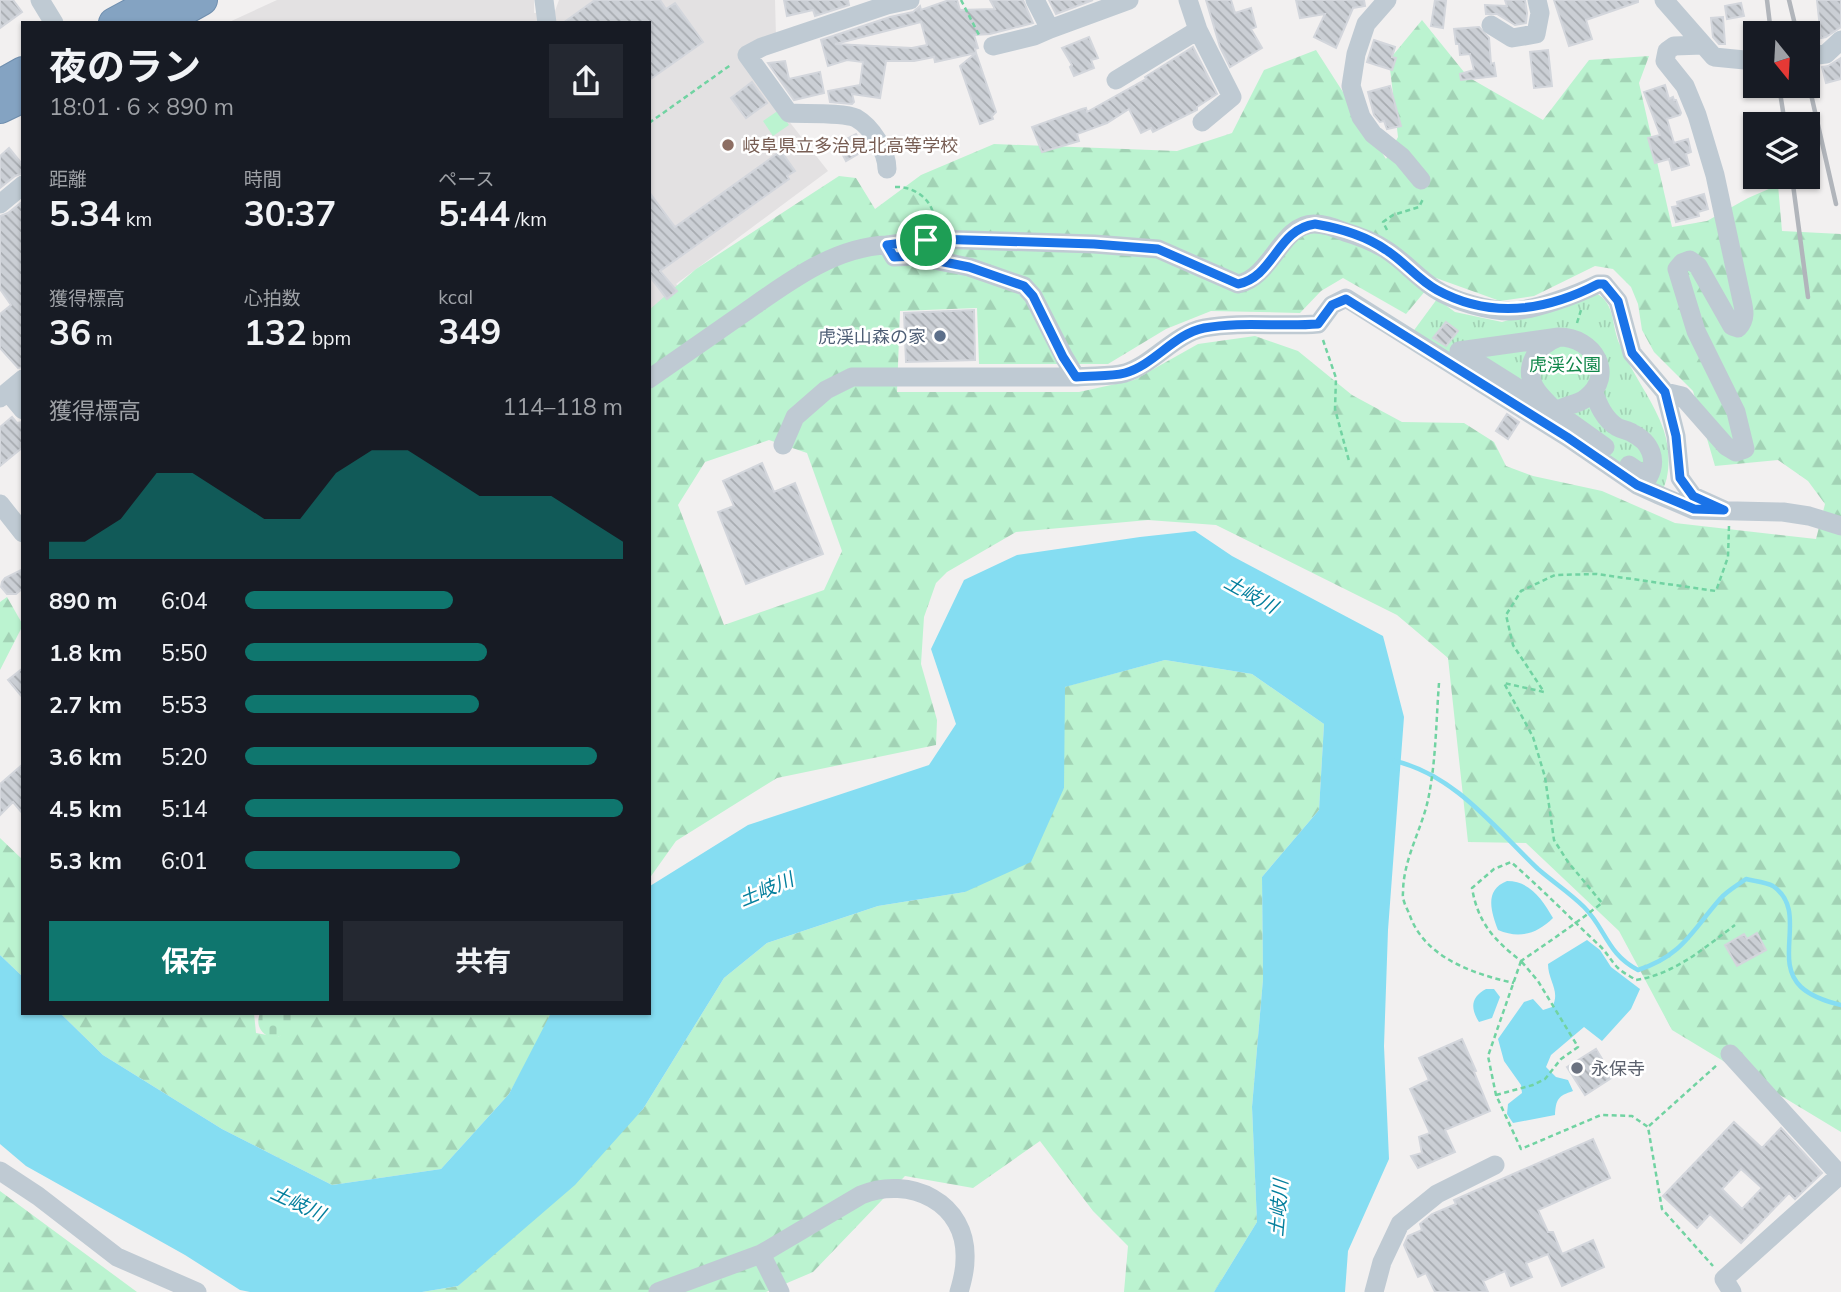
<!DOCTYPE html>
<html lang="ja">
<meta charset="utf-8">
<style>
body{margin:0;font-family:Mulish,"Noto Sans JP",sans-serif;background:#242831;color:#f1f3f6;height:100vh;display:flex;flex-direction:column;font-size:26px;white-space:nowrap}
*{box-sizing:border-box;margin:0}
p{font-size:23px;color:#9ea1a6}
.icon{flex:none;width:38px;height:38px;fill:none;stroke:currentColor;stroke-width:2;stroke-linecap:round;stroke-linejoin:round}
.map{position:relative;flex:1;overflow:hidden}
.side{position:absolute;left:21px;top:21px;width:630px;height:994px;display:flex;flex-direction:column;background:#171b24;border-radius:0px;box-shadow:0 2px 5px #0004}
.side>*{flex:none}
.needle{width:46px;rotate:162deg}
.controls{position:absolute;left:1743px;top:21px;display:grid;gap:14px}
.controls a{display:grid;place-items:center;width:77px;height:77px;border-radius:0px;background:#171b24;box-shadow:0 2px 5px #0004;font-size:35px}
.pin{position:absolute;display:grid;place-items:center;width:60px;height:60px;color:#fff;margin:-30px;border:4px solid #fff;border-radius:50%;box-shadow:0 2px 7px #0007}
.round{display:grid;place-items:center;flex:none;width:74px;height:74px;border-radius:0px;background:#242831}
.overview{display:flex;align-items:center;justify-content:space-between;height:119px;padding:0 28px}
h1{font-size:38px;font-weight:700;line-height:52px}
.metrics{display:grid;grid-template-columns:repeat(3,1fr);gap:10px;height:119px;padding:7px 28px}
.metrics div{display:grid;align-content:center}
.metrics b{font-size:35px;font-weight:700}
.metrics small{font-size:19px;font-weight:400}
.metrics p{font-size:19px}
.chart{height:196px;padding:14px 28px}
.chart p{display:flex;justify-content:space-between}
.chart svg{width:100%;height:126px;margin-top:7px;fill:#0f766e;opacity:.7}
.primary-button{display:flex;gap:14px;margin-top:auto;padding:14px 28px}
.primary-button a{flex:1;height:80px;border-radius:0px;background:#0f766e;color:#fff;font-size:28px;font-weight:700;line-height:80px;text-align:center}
.primary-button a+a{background:#242831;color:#f1f3f6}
ul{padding:0 28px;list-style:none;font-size:23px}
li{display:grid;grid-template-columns:112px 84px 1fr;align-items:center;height:52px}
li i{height:18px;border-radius:9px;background:#0f766e}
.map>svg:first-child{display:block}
.education{fill:#e3e1e2}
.green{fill:#bbf3d0}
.forest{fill:url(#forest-firs);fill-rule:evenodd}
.cemetery{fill:url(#cemetery-stones)}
.park{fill:url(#park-tufts)}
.water{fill:#85ddf2}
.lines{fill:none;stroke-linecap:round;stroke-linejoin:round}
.stream{stroke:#85ddf2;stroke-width:4.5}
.building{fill:url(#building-back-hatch);stroke:#d3d6dc;stroke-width:2;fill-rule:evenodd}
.highway-casing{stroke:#6f8eae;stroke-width:32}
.path{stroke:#71d3a2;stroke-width:2.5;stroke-dasharray:5 3.5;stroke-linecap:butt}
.minor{stroke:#bfcad3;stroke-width:19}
.highway{stroke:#84a3c2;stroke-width:30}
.rail{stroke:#b1b5bb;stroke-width:4.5}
.route-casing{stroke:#fff;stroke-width:14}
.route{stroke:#1a73e8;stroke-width:9}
.education-dot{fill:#8d6e63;stroke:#fff;stroke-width:2.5}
.service-dot{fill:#5c6f8a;stroke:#fff;stroke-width:2.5}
.worship-dot{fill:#6b7280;stroke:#fff;stroke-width:2.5}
.labels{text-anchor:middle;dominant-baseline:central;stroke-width:5;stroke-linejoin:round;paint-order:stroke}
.education-label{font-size:18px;fill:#785e54;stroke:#fff;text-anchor:start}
.service-label{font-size:18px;fill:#4e5e75;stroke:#fff;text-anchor:end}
.park-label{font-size:18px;fill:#10874a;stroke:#fff}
.worship-label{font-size:18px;fill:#5b616d;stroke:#fff;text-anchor:start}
.water-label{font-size:19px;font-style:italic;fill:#047f9d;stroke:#fff}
</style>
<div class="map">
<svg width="1841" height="1292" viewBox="0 0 1841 1292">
<defs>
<pattern id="forest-firs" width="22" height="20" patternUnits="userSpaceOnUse" patternTransform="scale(1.75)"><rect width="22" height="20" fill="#bbf3d0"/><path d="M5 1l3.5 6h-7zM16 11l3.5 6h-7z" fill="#a2d2b5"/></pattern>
<pattern id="cemetery-stones" width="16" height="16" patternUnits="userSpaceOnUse" patternTransform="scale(1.75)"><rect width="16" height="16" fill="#bbf3d0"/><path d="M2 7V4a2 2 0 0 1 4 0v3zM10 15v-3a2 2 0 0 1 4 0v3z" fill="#a2d2b5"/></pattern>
<pattern id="park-tufts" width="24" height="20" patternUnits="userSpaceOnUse" patternTransform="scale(1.75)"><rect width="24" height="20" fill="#bbf3d0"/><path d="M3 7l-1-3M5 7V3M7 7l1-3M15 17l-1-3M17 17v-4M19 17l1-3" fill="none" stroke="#a2d2b5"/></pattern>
<pattern id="building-back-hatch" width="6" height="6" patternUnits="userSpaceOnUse" patternTransform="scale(1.75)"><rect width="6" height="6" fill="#cbcfd5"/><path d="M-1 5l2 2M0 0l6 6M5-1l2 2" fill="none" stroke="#a7abb0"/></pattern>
</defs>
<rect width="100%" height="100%" fill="#f2f0f0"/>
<path class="education" d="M277,0H534V13L555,11L559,0H775L776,37L743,52L788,120L828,171L676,284L682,290L649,315V23H227Z"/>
<path class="green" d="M779,110L789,125L773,136L763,121Z"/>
<path class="forest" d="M1422,20L1468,77L1543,120L1589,60L1649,56L1639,83L1672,227L1707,221L1748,198L1778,185L1782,231L1841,234V1132L1672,1030L1619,931L1526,843L1468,842L1448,658L1397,615L1216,525L1148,520L1016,532L947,572L936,583L924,617L921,664L937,720L936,745L777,778L676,841L649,879V310L696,269L839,176L856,178L875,209L921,175L994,144L1177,151L1232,133L1264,70L1316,50L1386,159L1398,137L1389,60ZM1595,266L1613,269L1631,287L1638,304L1642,330L1654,352L1693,391L1715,466L1778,460L1808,481L1825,504L1816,539L1675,523L1602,491L1533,476L1506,466L1494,442L1464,423L1402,422L1352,395L1298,351L1255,336L1198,344L1134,380L1079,392H897L900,311L977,308L979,364H1108L1166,329L1211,311L1300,313L1321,291L1343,278L1406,314L1436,278L1500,301L1534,296ZM769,440L807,453L842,551L824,590L724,625L678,505L705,462Z
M7,597L23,625L0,670V602Z
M1165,660L1252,674L1324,724L1319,810L1262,877L1263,979L1252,1107L1257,1222L1214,1292H1124L1128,1246L1093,1211L1040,1141L973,1188L905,1176L813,1272L766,1292H422L458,1286L643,1109L724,978L767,943L878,906L965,892L1064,788V687Z
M0,838L23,860V977L0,955Z
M60,1013H254L256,1033L278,1037L312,1013H554L509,1094L441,1169L332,1185L222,1129L103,1055Z
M0,1191L137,1292H0Z"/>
<path class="cemetery" d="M260,1013H313L286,1033L278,1037H269C259,1031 256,1024 260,1013Z"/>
<path class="park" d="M1596,293C1616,304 1611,326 1620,345C1631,372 1655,403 1664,431C1670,449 1671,477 1661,493L1412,333L1437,299L1455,312L1502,322Z"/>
<path class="water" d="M1195,531L1232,556L1383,636L1404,717L1388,930L1384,1046L1389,1159L1348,1251L1345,1292H1214L1257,1222L1252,1107L1263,979L1262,877L1319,810L1324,724L1252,674L1165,660L1065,687L1064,788L1031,862L965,892L878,906L767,943L724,978L643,1109L575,1185L458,1286L422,1292H250L240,1290L185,1255L26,1166L0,1144V955L23,977V1013H60L103,1055L222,1129L332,1185L441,1169L509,1094L551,1013H649L650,886L748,825L929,765L956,724L931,649L964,580L1017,555L1140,537Z
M1507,881C1530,881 1542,899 1553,918C1537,934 1519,939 1498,930C1491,911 1484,890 1507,881Z
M1587,940L1600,950L1611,967L1640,989L1631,1009L1602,1041L1584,1027L1551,1055L1546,1067L1556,1077L1568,1080L1573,1091C1558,1096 1556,1099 1555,1115L1513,1123L1507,1114L1508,1104L1522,1093L1521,1085L1504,1061L1498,1039L1524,1002L1533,999L1543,1010L1552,1007C1561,991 1548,981 1548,964Z
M1486,989H1494L1500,997L1492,1018L1479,1022C1470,1008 1471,997 1486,989Z"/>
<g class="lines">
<path class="stream" d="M1395,761C1455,775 1495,828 1538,869C1553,882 1570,893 1584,907C1606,929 1607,954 1638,970C1682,956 1692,931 1720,899C1727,891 1738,885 1746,879C1754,881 1766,882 1773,886C1809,911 1772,960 1801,987C1811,996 1828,1002 1841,1005"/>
</g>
<path class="building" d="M0,0H13L22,12L0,28Z
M595,0H660L666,9L675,3L703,42L649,80V23H563Z
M784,0H848L849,5L815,16L813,10L787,16Z
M949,0H957L960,10L995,9L990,0H1023L1033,23L990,34L974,35L978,48L975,49L976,53L935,62L934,57L914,61H886L880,98L852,94L854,102L852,104L830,102L828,91L860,85L863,62L847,60L828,66L821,40L890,17L913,12L920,6L921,10ZM921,22L927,45L912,48L835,44Z
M1049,0H1093L1056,14Z
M1206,0H1231L1235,13L1251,8L1256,27L1251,29L1262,48L1230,67L1220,47Z
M1296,0H1364L1365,6L1353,8L1336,48L1314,37L1325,14L1300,18Z
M1435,0L1446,1L1443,28L1431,26Z
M1505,0H1525L1527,13L1526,23L1515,25L1497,14H1486L1485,5L1507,6Z
M1554,0H1638V2L1586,20L1592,39L1569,46Z
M1817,0H1841V27L1826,37L1821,38Z
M1741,3L1744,16L1727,19L1725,6Z
M1723,17L1725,44H1719L1713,37L1711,18Z
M1479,27L1489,38L1491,64L1494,63L1496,76L1461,80L1460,74L1474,70L1470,54L1460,55L1459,44H1456L1454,29Z
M1089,37L1098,58L1091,60L1094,68L1074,76L1070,67L1072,65L1062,48Z
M1374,40L1395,47L1392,57L1396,58L1392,70L1367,62Z
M1193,47L1217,94L1197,107V110L1153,132L1151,128L1141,133L1129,109L1107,123L1077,134L1079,141L1042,152L1032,127L1082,109L1086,108L1087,112L1146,79L1145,77Z
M1548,50L1552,86L1534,88L1530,52Z
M976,53L996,112L992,116L993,119L980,124L960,66Z
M1841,58V79L1826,83L1822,67L1828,66Z
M785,61L789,79L820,72L824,93L794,100L768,63Z
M752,82L767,103L746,118L731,98Z
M1665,85L1669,99L1673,97L1674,100H1676L1681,113L1680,115L1667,119L1674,143L1688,139L1691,152L1686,154L1689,165L1672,170L1669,159L1655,163L1648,138L1660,135L1644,92Z
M1390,86L1401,126L1387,129L1384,121L1380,122L1374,115L1368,92Z
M856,134L865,150L846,161L837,144Z
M9,148L23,165V173L15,176L0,188V156Z
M781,151L795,171L787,176L789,179L660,271L677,291L667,299L651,278L649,279V192L675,227Z
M1704,194L1708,209L1698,212L1699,216L1676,222L1672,207L1678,206L1677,202Z
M23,201V367L18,368L0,348V314L11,305L0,289V216L8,213Z
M974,310L975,360L906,362L904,313Z
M1446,322L1458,331L1446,346L1433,338Z
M1507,414L1519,422L1508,439L1496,431Z
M12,417L17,423L23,422V447L0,466V427Z
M762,463L774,492L795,483L823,554L746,584L718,512L734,506L723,481Z
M23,569V588L16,594H7L1,587L2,582L5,578Z
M23,668V698L8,680Z
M23,764V814L13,802L0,815V784Z
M1757,933L1766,950L1737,966L1725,945L1744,934L1747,939Z
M1462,1039L1476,1071L1474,1072L1490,1111L1445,1130L1455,1152L1418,1168L1411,1156L1422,1153L1419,1137L1430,1133L1410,1089L1429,1080L1419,1058Z
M1596,1049L1613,1077L1585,1095L1567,1067Z
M1734,1122L1762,1148L1781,1128L1822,1173L1795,1199L1789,1193L1741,1243L1710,1214L1697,1228L1663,1196ZM1741,1169L1762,1188L1742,1209L1722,1189Z
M1593,1139L1610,1178L1538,1210L1548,1232H1553L1562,1254L1593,1240L1604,1267L1562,1286L1548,1254L1526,1263L1532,1277L1511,1286L1505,1271L1483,1281L1488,1292H1435L1426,1273L1418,1277L1404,1245L1408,1236L1422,1230L1420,1224L1432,1214L1456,1204L1454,1200Z"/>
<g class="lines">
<defs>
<path id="highway" d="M114,23L157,0
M161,23L202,0
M0,85L23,72
M0,108L23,97"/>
</defs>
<use href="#highway" class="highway-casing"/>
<path class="path" d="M961,0L979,35
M649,123L732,64
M895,187C915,186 935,201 934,222
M1387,230L1383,222L1393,215L1419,207L1424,197
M1577,323L1581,310
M1323,340L1336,378L1335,409L1349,461
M1729,526L1728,557L1716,591L1597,574L1555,575L1521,591L1506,615L1513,645L1544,692L1504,683L1533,737L1545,777L1554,840L1568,862L1602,903C1575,924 1549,942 1521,961C1494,940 1478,923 1472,888L1494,869L1511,862C1542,889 1570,918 1600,946C1607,953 1611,961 1618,968C1623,973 1630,976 1636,980C1675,974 1704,948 1735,925
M1439,683C1436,722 1436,762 1428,800C1421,831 1403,860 1403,893C1402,899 1406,907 1409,913C1423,957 1473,974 1514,983
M1521,961L1488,1056L1496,1095L1521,1149L1601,1115L1632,1116L1648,1127L1662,1209L1713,1266
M1496,1095L1533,1085L1545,1079L1561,1059L1578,1047L1538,981L1521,961
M1649,1126L1717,1065"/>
<path class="minor" d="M40,0L54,23
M544,0L547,23
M1035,0L1050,29L1129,0
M1188,0L1198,30L1232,97L1202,122
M1387,0L1366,24L1356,54L1351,86L1361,117L1373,134L1402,157L1421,180
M1664,0L1714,57L1755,61
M1491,25L1512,38L1536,34L1540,13L1537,0
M993,46L1034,36L1050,29
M1808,56L1826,54L1841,40
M1116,80L1198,30
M887,169C887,152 872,127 856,118C844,112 804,114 789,113L747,55L762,47L887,5L910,0
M0,204L23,185
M1559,337L1459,351L1556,412L1605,447
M1559,337C1594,337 1616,375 1586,398C1576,406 1565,404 1556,412C1550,405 1542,398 1537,391C1521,368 1537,345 1559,337Z
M649,379C679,358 709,337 738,317C783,286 831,247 887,245
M1593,391C1598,404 1604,419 1617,427C1622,430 1628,430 1632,433C1651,442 1658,460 1648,478L1629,465
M8,392L23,410
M1665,392L1682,396L1726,446L1736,452L1745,449L1736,412L1696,331L1677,269L1682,263L1690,260L1698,266L1732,326L1738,328C1747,318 1744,309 1741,296L1715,175L1697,115L1685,86L1665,61L1667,51L1674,46L1703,45
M0,398L23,379
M783,445L795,417L826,390L852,377H1076
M0,504L23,533
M1724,510L1693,496L1680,478L1676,436L1665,392L1632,353L1618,301L1604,284H1598C1576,295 1535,310 1511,311C1489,311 1453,301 1435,289C1417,277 1403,260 1385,249C1372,241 1359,236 1345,232C1336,228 1325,224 1314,224C1281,224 1272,277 1238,284L1158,249L1094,244L934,239L887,245L894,257L914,256L969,267L1024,286L1033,296L1064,357L1076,377C1091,375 1110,377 1125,373C1154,364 1174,334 1204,328C1241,321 1280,327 1318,324L1332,305L1346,298L1567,437L1637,485L1659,495L1694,510L1783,512L1809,516L1841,526
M1730,1054L1840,1175L1724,1279L1732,1292
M0,1171L38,1196L117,1257L197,1292
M761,1254L780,1292
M658,1292L761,1254L861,1195C909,1175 968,1202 965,1260C965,1270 962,1282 959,1292
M1374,1292L1382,1262L1400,1224L1437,1194L1495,1165"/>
<use href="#highway" class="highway"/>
<path class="rail" d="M1767,0L1771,33
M1789,0L1797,33
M1808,81L1836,204
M1779,86L1785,124
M1792,177L1808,297"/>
</g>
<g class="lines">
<defs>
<path id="route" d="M1315,224C1339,228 1366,236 1386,250C1404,261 1418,280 1437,290C1490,319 1546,311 1598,284H1604L1618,301L1632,353L1665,392L1676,436L1680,478L1693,496L1724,510L1694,509L1637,485L1567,437L1346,299L1332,305L1318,324C1280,327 1241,321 1204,328C1174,334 1154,365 1125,373C1110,377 1091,375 1076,377L1063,357L1033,296L1024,286L969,267L914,256L894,257L887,245L934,239L1094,244L1158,249L1238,284C1274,277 1277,229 1315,224Z"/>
</defs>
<use href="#route" class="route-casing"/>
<use href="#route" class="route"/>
</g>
<circle class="education-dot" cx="728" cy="145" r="7"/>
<circle class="service-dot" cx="940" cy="336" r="7"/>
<circle class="worship-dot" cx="1577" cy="1068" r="7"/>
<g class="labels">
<g class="education-label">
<text x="742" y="145">岐阜県立多治見北高等学校</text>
</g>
<g class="service-label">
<text x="926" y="336">虎渓山森の家</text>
</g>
<g class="park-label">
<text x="1565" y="364">虎渓公園</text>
</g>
<g class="worship-label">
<text x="1591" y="1068">永保寺</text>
</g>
<g class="water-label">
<text transform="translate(1251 594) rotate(29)">土岐川</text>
<text transform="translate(766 889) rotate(-23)">土岐川</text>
<text transform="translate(298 1203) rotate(25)">土岐川</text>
<text transform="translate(1278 1208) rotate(-85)">土岐川</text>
</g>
</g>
</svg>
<div class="controls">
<a><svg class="needle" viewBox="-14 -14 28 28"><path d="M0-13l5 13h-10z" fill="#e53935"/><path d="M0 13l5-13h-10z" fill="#9ea1a6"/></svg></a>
<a><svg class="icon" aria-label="layers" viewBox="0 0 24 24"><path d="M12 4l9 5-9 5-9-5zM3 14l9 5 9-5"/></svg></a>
</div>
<div class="pin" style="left:926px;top:240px;background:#1e9e55"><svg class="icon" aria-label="arrive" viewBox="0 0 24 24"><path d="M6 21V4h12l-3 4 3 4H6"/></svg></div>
<section class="side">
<div class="overview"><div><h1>夜のラン</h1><p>18:01 · 6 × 890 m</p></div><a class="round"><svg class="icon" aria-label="share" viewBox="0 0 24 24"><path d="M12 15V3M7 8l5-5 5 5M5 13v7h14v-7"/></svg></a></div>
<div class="metrics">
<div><p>距離</p><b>5.34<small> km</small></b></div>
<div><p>時間</p><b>30:37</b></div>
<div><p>ペース</p><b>5:44<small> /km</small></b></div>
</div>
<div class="metrics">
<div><p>獲得標高</p><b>36<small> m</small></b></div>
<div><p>心拍数</p><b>132<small> bpm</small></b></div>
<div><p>kcal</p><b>349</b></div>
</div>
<div class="chart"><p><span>獲得標高</span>114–118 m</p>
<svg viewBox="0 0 160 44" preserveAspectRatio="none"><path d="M0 44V38L10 38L20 30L30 14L40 14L50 22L60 30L70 30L80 14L90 6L100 6L110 14L120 22L130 22L140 22L150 30L160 38V44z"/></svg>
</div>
<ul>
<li><b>890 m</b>6:04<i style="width:55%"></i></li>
<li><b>1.8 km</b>5:50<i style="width:64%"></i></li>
<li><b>2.7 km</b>5:53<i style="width:62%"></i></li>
<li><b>3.6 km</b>5:20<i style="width:93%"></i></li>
<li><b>4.5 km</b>5:14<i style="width:100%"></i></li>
<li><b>5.3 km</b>6:01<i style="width:57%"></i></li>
</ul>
<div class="primary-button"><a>保存</a><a>共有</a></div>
</section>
</div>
